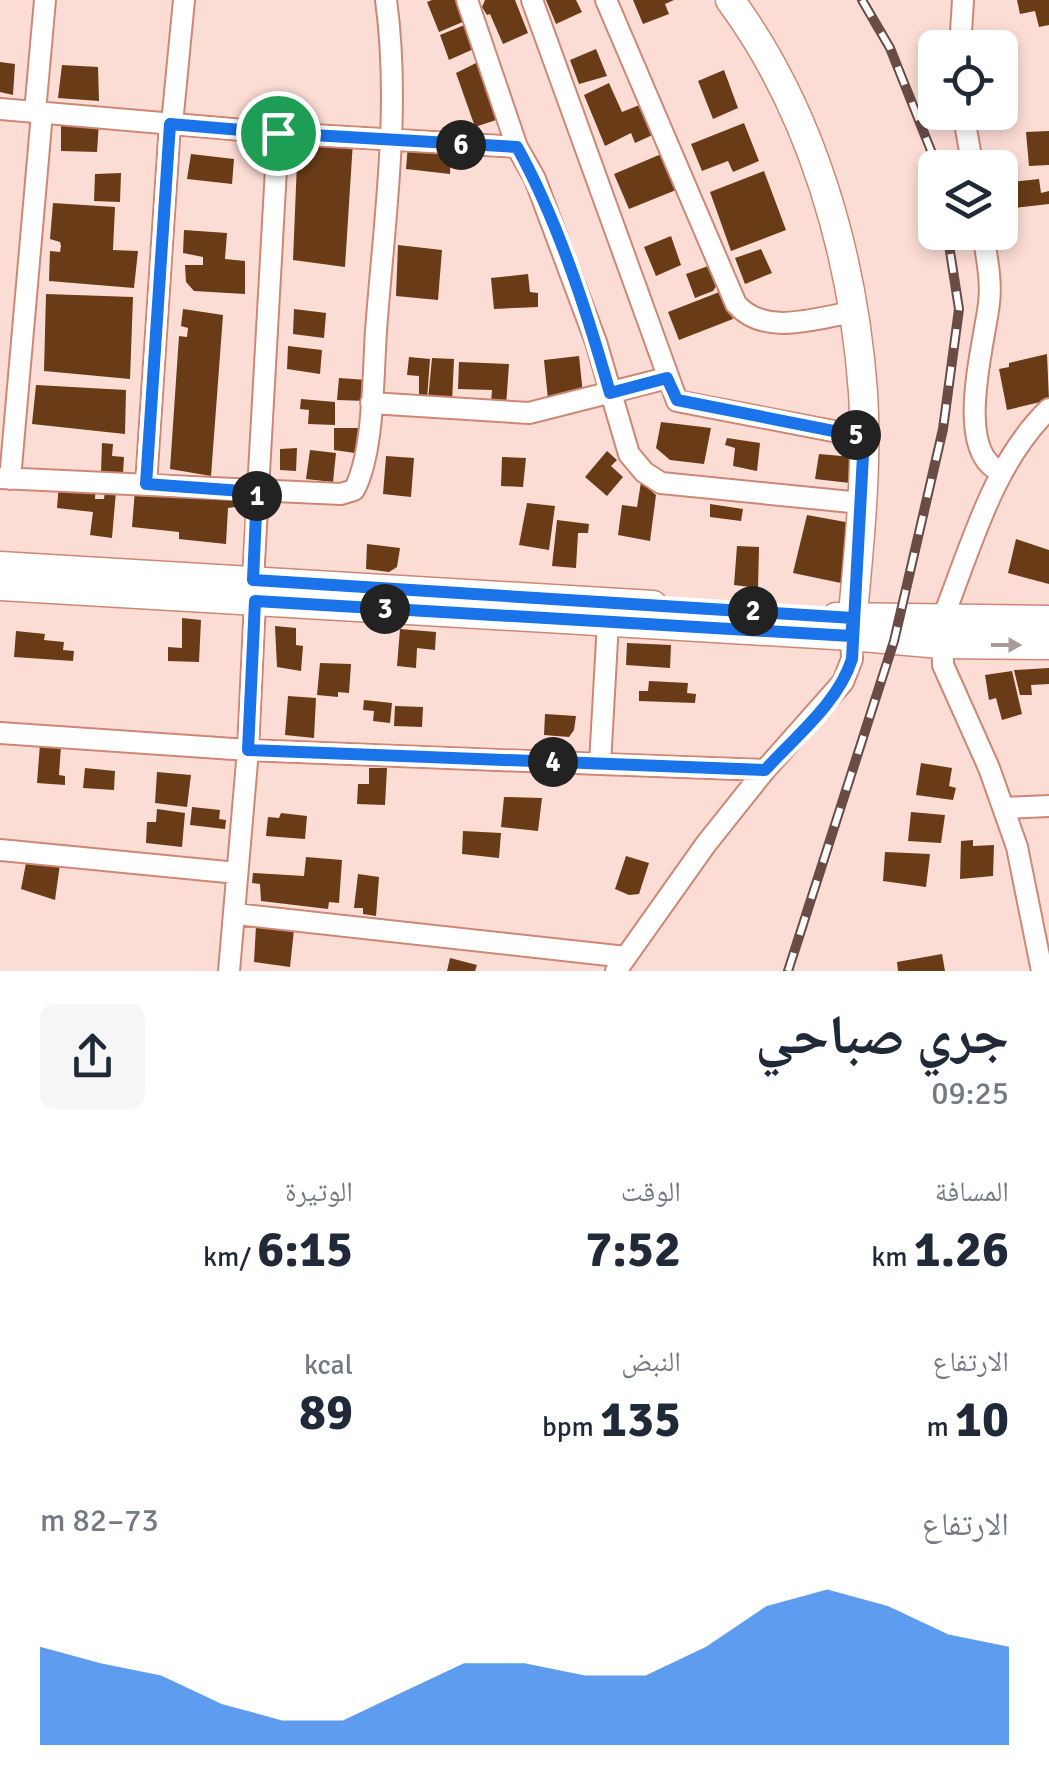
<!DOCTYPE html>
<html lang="ar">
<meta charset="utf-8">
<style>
body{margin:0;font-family:Signika,"Noto Naskh Arabic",sans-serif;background:#f6f6f7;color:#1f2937;direction:rtl;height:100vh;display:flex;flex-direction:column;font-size:38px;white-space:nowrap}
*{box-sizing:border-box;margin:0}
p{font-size:32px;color:#747a83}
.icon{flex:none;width:55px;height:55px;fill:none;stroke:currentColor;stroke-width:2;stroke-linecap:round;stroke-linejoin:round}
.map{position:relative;height:971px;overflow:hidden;direction:ltr}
.details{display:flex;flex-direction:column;background:#fff;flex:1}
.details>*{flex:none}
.controls{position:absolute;left:918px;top:30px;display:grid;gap:20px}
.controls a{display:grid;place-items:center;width:100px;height:100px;border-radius:15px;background:#fff;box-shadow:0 5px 15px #0003;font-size:50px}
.pin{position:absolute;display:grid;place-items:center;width:85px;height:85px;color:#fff;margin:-42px;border:5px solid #fff;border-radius:50%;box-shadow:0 2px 10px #0007}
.km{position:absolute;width:50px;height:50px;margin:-25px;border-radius:50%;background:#222;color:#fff;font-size:28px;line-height:50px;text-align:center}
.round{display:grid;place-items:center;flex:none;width:105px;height:105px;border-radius:15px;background:#f6f6f7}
.headline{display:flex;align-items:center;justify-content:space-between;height:170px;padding:0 40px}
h1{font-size:55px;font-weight:800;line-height:75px}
.figures{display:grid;grid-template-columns:repeat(3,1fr);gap:15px;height:170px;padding:10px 40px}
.figures div{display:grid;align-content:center}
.figures b{font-size:50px;font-weight:800}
.figures small{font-size:28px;font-weight:400}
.figures p{font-size:28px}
.chart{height:280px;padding:20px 40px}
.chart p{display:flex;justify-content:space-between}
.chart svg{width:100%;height:180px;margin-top:10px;fill:#1a73e8;opacity:.7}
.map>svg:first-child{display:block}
.building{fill:#693b16}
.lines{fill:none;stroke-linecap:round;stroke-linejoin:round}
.street-casing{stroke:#cd8875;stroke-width:24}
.secondary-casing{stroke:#cd8875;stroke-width:31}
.street{stroke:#fff;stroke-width:20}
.secondary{stroke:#fff;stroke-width:28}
.rail-casing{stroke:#694c45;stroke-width:10}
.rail{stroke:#fff;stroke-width:6;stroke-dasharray:19;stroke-linecap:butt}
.oneway{fill:#a89c98}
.route-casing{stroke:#fff;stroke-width:20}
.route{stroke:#1a73e8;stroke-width:12}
</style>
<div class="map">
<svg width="1049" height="971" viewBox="0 0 1049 971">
<rect width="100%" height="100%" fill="#fcddd5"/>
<path class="building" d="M432,0H457L465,21L439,32L427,2Z
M485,0H515L528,33L503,44L490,14L487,15L482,7Z
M546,0H576L582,12L556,24Z
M633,0H674L665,4L669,14L643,24Z
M1017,0H1049V25L1039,27L1035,11L1020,14Z
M467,24L476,48L449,60L440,35Z
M596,49L607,76L579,84L570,60Z
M480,61L502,118L475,127L456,73Z
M0,62L15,64L13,95L0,92Z
M62,65L98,67L99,101L58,98Z
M724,70L738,108L713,119L698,81Z
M609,83L622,112L647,102L659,132L635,143L631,133L605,146L584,95Z
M61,118L99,122L97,152L61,151Z
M744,123L759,161L733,172L728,161L702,171L691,144Z
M1049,131V165L1029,166L1026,132Z
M298,138L353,141L345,267L293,260Z
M408,144L451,149L450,174L406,169Z
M666,152L681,188L629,209L614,174Z
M191,154L234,159L232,184L187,179Z
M764,171L786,230L731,251L710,192Z
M121,173L120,202L94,201L95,174Z
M1039,179L1041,193L1049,191V204L1005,209L1002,183Z
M53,203L115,207L113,250L138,251L134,288L49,281L50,251L60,252L61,246L60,242L50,239Z
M184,230L227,233L225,259L245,261V294L194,291L186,282L185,265H203V257L183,253Z
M671,236L681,265L656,276L644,247Z
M398,245L442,250L438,300L396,296Z
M761,249L772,273L745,284L735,258Z
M711,265L718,283L713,291L695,298L686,274Z
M528,274L530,292L538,293V307L494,309L491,278Z
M722,291L733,319L679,340L668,312Z
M46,294L133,297L130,379L44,371Z
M183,309L223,315L211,476L170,469L179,336L187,337L188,328L181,326Z
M294,309L326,313L324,338L293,334Z
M288,346L322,350L320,374L287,369Z
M1047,354L1049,400L1007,410L999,369L1009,367V363Z
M579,356L583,394L548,399L544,360Z
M409,357L430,359L427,400L419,399V376L407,375Z
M432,358L454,359L452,403L428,400Z
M459,362L509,364L506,406L491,404L492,390L458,389Z
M339,378L367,380L366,401L337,400Z
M36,385L126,390L125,434L32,424Z
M301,399L335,402V425L308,424L309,410L300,409Z
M661,422L711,428L704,464L670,460L656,448Z
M334,428H364L362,454L334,450Z
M727,438L760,443L757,471L733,466L735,448L725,445Z
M102,443L113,444L112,456L124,457L123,473L101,472Z
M297,448L296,471L280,470V449Z
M310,450L336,453L333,482L306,479Z
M607,451L617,460L611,466L623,477L607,496L585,477Z
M819,454L853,457L850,483L815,479Z
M386,456L414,458L411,497L383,494Z
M502,457L526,458L523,487L501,486Z
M641,482L656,495L650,541L618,535L622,505L637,507Z
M59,483L96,484L95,499H104L105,490L116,491L112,538L90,535L93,512L57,508Z
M135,490L170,493L172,497L181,498L182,494L235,496V507L228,508L226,544L179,539V532L132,527Z
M527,503L555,506L549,550L519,545Z
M710,504L743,509L741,521L710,517Z
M807,515L851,523L841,583L793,573Z
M557,520L589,524L588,533H578L576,568L552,566Z
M1016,539L1049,550V584L1008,573Z
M367,544L400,548L397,567L389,572L366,569Z
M737,546L759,547L758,588L734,585Z
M182,618L201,620L199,662L168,661V647L182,648Z
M275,626L296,628V645L303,646L301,671L277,667Z
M400,629L436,632L435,650L417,648L416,668L397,666Z
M16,631L45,634L44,640L64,642L63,650L74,651L73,661L14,657Z
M627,643L671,645L670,668L626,665Z
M320,663L351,664L349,693L338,692V697L317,695Z
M1049,668V684L1031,685L1032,695H1020L1014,670Z
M1012,671L1022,714L1002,720L996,698L989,700L985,675Z
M649,681L688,683L687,693L696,694L695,703L639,701V691H648Z
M288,696L316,698L314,738L285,735Z
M364,700L392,703L390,723L373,721L374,711L363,710Z
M395,706L423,707L422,727L394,726Z
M545,714L576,716L574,730L569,737L544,735Z
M40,744L61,746L59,775L65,776V785L37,783Z
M921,763L952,768L949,786L956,788L953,800L916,795Z
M85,768L115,771L114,790L83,788Z
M369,768H387L385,805L357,804L358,784H369Z
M157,772L191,775L187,807L155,803Z
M504,797L542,798L538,831L501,827Z
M192,807L220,810L219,819L226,820L225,829L190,825Z
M157,809L185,813L182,847L146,843L147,822H156Z
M911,812L945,815L941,843L908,841Z
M281,813L307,816L305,839L266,836L268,817L279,818Z
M463,831L501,833L499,858L462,854Z
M973,840V846L994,845L993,876L960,879L961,841Z
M885,852L930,854L926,887L883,881Z
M626,856L649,863L639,894L629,895L615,889Z
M306,857L342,860L339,903L329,902L328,909L261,901L260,884L252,883L253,873L304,876Z
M27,858L60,864L55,900L21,889Z
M358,874L379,877L376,916L363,914V908H354Z
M256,926L294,930L290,967L254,962Z
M942,954L945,971H898L897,962Z
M450,958L477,965L475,971H447Z"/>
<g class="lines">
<defs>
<path id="street" d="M467,0L517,147L535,179L596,342L629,454L644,472L661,483L861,503
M532,0L677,401L864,437
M606,0L736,304C765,337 815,318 853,312
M960,48L963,0
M0,109L278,133L517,147
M35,112L45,0
M963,112L973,168
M172,124L184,0
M983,232C986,255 992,280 989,303C985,342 952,454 1002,472
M371,403L529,413L667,378
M0,478L341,494L354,490C374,454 373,374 376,331C384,222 401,109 386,0
M10,479L42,113
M146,484L170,124
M253,580L278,133
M0,733L248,750L600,764L608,622
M600,764L765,770
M1004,808L1049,806
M0,850L237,873
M236,914L626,957
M229,971L248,750L255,601
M616,971L706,844L765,770L843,682L852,659L851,636
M1042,971L1017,847L989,768L943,665L942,620C971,548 992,464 1049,409"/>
<path id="secondary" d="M730,0C812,111 853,255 863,392C868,472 858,556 851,636
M0,566L653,605
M0,586L851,636L940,644L1049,645
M836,617L1049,620"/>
</defs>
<use href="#street" class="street-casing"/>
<use href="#secondary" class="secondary-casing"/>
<use href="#street" class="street"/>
<use href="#secondary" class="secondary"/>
<defs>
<path id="rail" d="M862,0L890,48L938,168
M788,971L894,641L943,429L959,309L947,232"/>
</defs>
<use href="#rail" class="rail-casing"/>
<use href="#rail" class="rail"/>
</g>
<defs><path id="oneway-solid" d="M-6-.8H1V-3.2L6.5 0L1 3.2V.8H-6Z" transform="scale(2.5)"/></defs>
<use class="oneway" href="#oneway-solid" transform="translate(1006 645)"/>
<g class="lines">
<defs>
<path id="route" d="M278,133L170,124L146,484L257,492L253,580L853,618L851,636L255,601L248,750L765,770C796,736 838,703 852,659L864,437L677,400L667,378L610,393C587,312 558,221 517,147L278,133"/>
</defs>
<use href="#route" class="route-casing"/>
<use href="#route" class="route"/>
</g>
</svg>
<div class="controls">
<a><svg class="icon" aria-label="locate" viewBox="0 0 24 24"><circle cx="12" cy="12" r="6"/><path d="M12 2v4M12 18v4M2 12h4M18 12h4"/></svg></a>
<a><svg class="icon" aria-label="layers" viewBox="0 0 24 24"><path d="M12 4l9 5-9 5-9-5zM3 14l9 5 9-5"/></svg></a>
</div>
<div class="pin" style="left:278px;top:133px;background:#1e9e55"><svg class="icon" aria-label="arrive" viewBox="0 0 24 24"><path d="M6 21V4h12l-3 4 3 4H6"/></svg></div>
<b class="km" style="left:257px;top:496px">1</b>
<b class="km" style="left:753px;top:611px">2</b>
<b class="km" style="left:385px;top:609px">3</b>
<b class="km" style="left:553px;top:762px">4</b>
<b class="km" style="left:856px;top:435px">5</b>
<b class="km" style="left:461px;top:145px">6</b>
</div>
<section class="details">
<div class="headline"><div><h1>جري صباحي</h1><p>09:25</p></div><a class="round"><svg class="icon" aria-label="share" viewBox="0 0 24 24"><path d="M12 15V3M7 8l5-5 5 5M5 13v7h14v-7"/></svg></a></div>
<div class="figures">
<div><p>المسافة</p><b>1.26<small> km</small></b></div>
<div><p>الوقت</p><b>7:52</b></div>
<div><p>الوتيرة</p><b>6:15<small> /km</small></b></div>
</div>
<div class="figures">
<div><p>الارتفاع</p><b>10<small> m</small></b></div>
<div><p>النبض</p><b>135<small> bpm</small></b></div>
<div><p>kcal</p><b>89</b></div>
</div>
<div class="chart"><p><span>الارتفاع</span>73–82 m</p>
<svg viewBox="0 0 160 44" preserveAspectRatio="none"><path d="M0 44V20L10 24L20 27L30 34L40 38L50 38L60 31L70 24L80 24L90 27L100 27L110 20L120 10L130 6L140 10L150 17L160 20V44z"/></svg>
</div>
</section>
